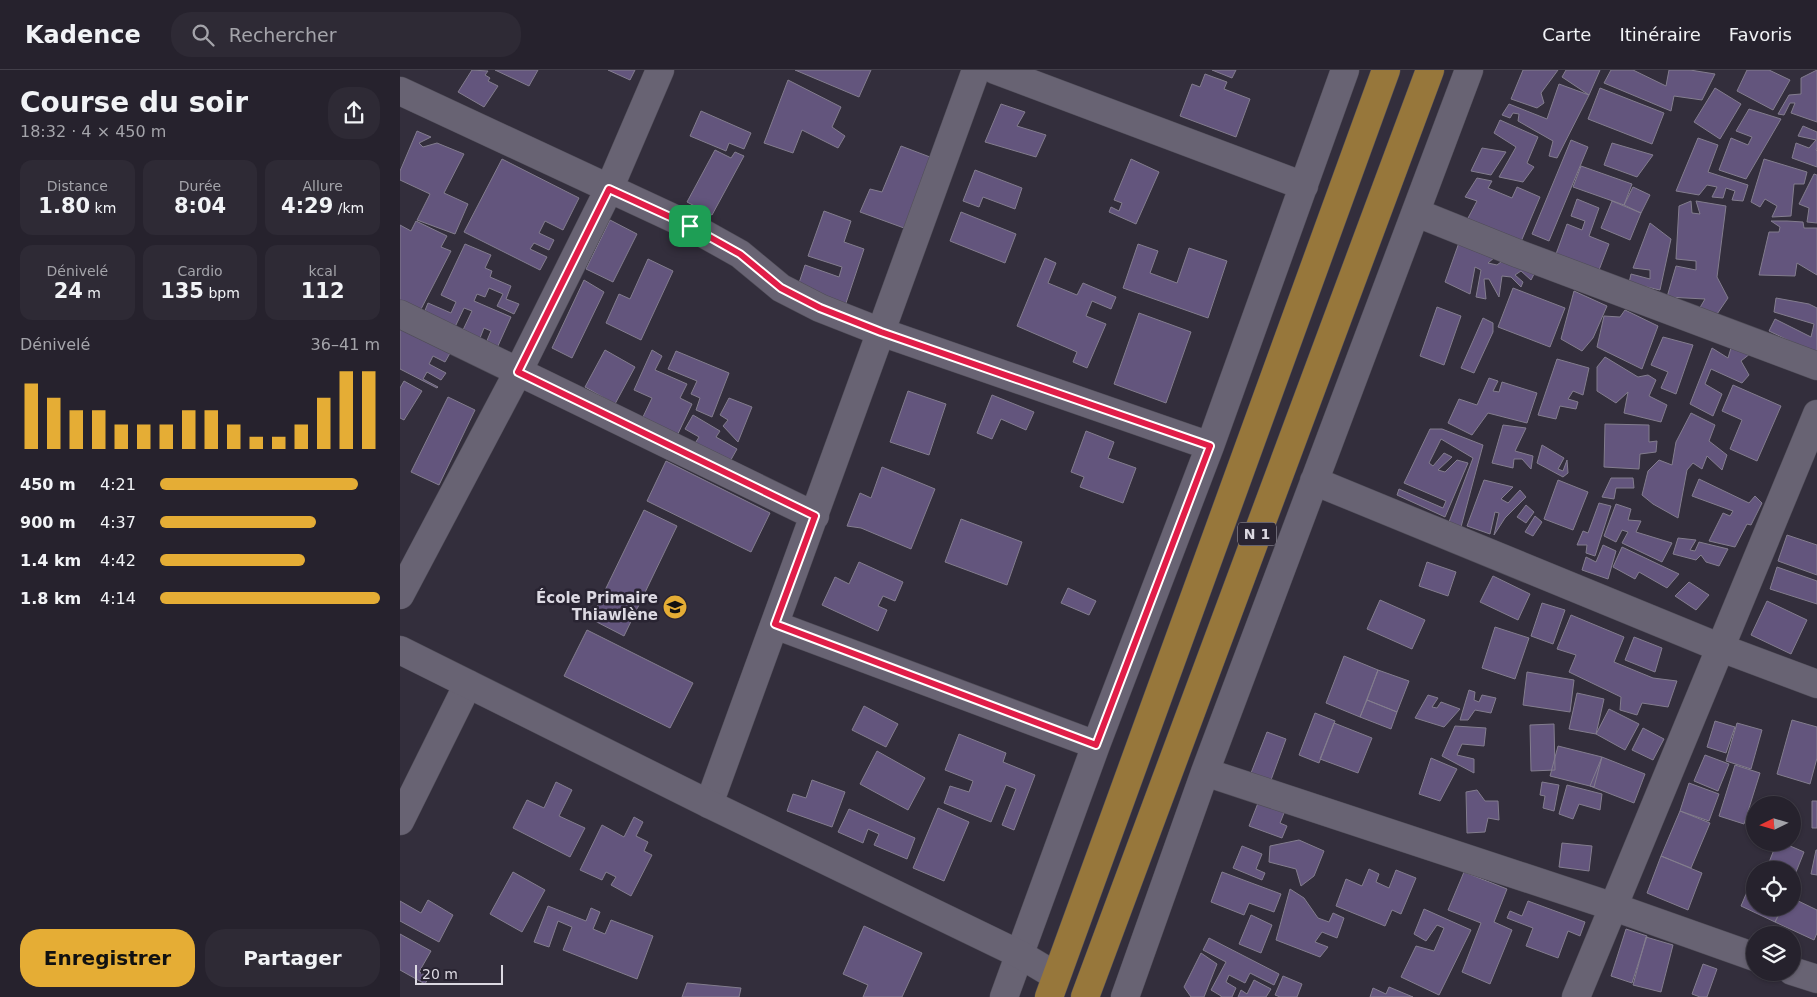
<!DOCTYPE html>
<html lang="fr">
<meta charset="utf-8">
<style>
body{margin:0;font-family:"DejaVu Sans",sans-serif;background:#2e2a35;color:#f1f3f6;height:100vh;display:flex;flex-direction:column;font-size:19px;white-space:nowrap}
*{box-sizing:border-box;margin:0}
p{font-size:16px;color:#a4a4aa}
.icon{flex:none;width:28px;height:28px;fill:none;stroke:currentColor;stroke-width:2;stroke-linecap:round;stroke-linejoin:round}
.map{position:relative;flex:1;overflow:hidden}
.details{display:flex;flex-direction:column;background:#26222d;width:400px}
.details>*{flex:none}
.needle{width:32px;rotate:265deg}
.tools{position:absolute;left:1346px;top:726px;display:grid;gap:10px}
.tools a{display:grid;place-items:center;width:55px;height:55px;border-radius:50%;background:#26222d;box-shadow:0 1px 4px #0004,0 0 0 1px #423f49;font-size:25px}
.scale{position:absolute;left:15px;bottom:12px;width:88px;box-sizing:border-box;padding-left:5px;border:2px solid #dcd9e2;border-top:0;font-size:14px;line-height:18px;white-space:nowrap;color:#dcd9e2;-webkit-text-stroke:4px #292432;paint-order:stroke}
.pin{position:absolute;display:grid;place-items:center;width:42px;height:42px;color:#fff;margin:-21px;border-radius:10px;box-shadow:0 2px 8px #0006}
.round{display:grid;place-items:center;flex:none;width:52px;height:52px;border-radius:20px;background:#2e2a35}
.overview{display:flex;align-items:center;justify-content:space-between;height:85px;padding:0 20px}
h1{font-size:28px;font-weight:600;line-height:38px}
.figures{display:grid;grid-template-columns:repeat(3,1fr);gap:8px;height:85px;padding:5px 20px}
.figures div{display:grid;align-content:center;border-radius:12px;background:#2e2a35;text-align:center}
.figures b{font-size:21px;font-weight:600}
.figures small{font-size:14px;font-weight:400}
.figures p{font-size:14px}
.chart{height:140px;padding:10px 20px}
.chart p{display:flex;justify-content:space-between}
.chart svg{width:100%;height:90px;margin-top:5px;stroke:#e5ad35;stroke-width:6}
.button{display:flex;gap:10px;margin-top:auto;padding:10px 20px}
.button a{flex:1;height:58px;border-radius:20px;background:#e5ad35;color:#111;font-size:20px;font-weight:600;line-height:58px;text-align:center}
.button a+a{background:#2e2a35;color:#f1f3f6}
ul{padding:0 20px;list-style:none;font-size:16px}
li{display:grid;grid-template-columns:80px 60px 1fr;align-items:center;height:38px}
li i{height:12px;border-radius:6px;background:#e5ad35}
header{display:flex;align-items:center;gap:30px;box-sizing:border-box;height:70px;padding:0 25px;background:#26222d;border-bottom:1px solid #423f49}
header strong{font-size:24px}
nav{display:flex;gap:28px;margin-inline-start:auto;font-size:18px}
.search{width:350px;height:45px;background:#2e2a35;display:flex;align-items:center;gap:12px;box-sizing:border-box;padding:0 18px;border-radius:20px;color:#a4a4aa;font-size:19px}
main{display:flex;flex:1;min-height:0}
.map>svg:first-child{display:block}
.building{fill:#63557d;stroke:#837d8e}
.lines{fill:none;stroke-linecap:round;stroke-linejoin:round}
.minor-casing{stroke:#504d58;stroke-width:29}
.tertiary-casing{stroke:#504d58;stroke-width:29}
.trunk-casing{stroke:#504d58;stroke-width:29}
.minor{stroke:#686373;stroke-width:28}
.tertiary{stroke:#686373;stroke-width:28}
.trunk{stroke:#97773b;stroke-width:28}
.route-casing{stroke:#fff;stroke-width:10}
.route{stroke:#e11d48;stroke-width:6}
.labels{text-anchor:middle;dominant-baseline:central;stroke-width:5;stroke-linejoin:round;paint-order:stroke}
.shield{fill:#292432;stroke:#a6a3ad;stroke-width:1}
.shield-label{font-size:14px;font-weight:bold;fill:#dcd9e2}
.poi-label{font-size:15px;font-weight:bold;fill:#dcd9e2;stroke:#292432;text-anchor:end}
</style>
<header>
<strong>Kadence</strong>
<div class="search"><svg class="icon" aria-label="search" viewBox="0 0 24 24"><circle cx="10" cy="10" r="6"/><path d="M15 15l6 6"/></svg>Rechercher</div>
<nav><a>Carte</a><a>Itinéraire</a><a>Favoris</a></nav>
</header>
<main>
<section class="details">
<div class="overview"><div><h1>Course du soir</h1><p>18:32 · 4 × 450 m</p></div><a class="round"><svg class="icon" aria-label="share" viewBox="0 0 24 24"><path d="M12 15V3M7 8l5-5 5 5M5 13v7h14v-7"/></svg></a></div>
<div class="figures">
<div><p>Distance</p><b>1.80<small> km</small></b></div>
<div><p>Durée</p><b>8:04</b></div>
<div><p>Allure</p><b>4:29<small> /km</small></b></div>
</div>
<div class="figures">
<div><p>Dénivelé</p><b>24<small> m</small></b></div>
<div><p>Cardio</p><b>135<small> bpm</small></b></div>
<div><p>kcal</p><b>112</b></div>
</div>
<div class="chart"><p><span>Dénivelé</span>36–41 m</p>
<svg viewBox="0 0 160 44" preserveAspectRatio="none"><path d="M5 44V12M15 44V19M25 44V25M35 44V25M45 44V32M55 44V32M65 44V32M75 44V25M85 44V25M95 44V32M105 44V38M115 44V38M125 44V32M135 44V19M145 44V6M155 44V6"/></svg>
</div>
<ul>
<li><b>450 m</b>4:21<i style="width:90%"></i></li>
<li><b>900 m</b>4:37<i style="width:71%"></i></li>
<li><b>1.4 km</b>4:42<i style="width:66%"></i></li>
<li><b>1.8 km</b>4:14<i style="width:100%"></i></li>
</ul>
<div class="button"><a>Enregistrer</a><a>Partager</a></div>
</section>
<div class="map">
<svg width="1417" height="927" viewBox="0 0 1417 927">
<rect width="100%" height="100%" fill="#332e3c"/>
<path class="building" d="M72,0L88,1L85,5L90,8L88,11L98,16L84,37L58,22Z
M95,0H138L129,16Z
M208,0H235L230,10Z
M395,0H471L459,27Z
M812,0H836L832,8Z
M1123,0H1158L1141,23L1144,33L1137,38L1111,29Z
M1166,0H1200L1189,25L1162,7Z
M1211,0H1233L1266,16L1269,0H1290L1315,4L1302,30L1274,26L1271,41L1204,13Z
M1347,0H1369L1390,10L1373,40L1337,21Z
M1417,0V52L1391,43L1395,33H1390L1384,45L1378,44L1389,25L1401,24V8Z
M805,4L827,12L824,19L850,29L836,67L780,46L792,14L800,17Z
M388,10L441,37L432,57L445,66L438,78L402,60L393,83L364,73Z
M1159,14L1189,25L1157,88L1149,86L1153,71L1118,51L1119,44L1113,43L1110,48L1102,45L1109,34L1147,49Z
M1200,18L1264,43L1252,74L1188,49Z
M1315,18L1341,34L1320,69L1294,52Z
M601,34L625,42L617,56L646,65L636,87L585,72Z
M1349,39L1381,49L1346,109L1319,100L1331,68L1348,75L1352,67L1336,61Z
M301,41L351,63L344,79L329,73L326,81L290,66Z
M1100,50L1138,67L1127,93L1134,97L1123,112L1099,107L1116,77L1094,63Z
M1403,56L1417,62V78L1416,80L1417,81V97L1392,88L1396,73L1409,78L1416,70L1398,66Z
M17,61L31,67L19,73L23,77L37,73L64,84L44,123L68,134L55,164L17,150L30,124L0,110V101Z
M1298,68L1318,75L1308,102L1348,115L1343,131L1332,130L1335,121L1326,118L1323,128L1312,127L1317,117L1307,115L1299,125L1276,121Z
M1171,70L1188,77L1149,171L1132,164Z
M1212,73L1253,85L1237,107L1204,95Z
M501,76L530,87L504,158L460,142L470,119L482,122Z
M1082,78L1106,82L1091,105L1071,101Z
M315,80L331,88L335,82L344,86L312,145L287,132Z
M102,89L179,128L163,160L145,151L139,163L154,170L149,180L134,173L130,179L147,187L140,200L64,162Z
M731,89L759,102L736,154L709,142L711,137L719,141L722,133L714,130Z
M1364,89L1407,102L1404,114H1394L1391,146L1372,147L1377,136L1365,129L1360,137L1351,132Z
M1181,96L1232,114L1224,135L1173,117Z
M575,100L622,118L615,139L583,127L579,137L563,131Z
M1414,104L1417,105V153L1407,152L1409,138L1399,134Z
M1077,108L1092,111L1088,118L1112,128L1117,117L1140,127L1120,174L1067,150L1077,131L1065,127Z
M1233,117L1250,125L1241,143L1224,135Z
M1177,129L1199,138L1189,166L1209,174L1199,200L1156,184L1167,154L1182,160L1185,151L1171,146Z
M1212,131L1241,143L1230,170L1201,158Z
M1291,131L1292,143L1300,144L1296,131L1326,136L1317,207L1328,228L1315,247L1298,241L1305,229L1267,227L1276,196L1296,200V191L1276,189L1279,136Z
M424,141L451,151L444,172L464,179L445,236L397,219L405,195L439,207L442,197L408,186Z
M561,142L616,164L605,193L550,171Z
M210,150L237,164L213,212L186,199Z
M16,151L47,166L41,177L51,181L19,243L0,234V155L11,161Z
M1371,151H1387L1403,152L1404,158H1417V205L1397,193L1395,206L1359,205L1369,162H1379L1380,157Z
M1250,153L1271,169L1260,220L1229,213L1231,204L1250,209V200L1233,198Z
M1061,167L1102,181L1088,193L1097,195L1109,186L1138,196L1131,210L1121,201L1115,205L1123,212L1121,217L1111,207L1102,206L1099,227L1089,209H1084L1086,229L1076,227L1081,200L1075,197L1070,224L1045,212Z
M65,174L91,185L85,198L92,201L90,207L111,216L106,229L119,234L114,244L97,236L103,224L89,218L85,227L77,224L74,231L111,247L97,278L86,273L91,261L84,258L80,268L63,260L72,241L64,238L55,257L24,243L28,233L51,243L56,232L41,225Z
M738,174L758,181L750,203L777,213L789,178L827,191L808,248L723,218Z
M645,188L656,193L648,213L677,225L683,213L716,227L711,239L692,231L686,246L706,254L687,298L673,292L677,282L617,256Z
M248,189L273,201L241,270L206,253L219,224L230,229Z
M184,210L204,222L172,288L152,278Z
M1113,218L1165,238L1150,277L1098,257Z
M1174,221L1207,236L1193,268L1182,281L1161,269Z
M1376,228L1409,234L1417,238V284L1369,261L1375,249L1411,267L1414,254L1374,242Z
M1037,237L1061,246L1044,295L1020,286Z
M1225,240L1258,256L1242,299L1197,277L1204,246L1220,247Z
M739,243L791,262L766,333L714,314Z
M1083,248L1093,253V262L1074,303L1061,298Z
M0,250L54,276L45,292L33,286L29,294L46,303L41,310L27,302L23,309L38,317L37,318L0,299Z
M1263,267L1293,275L1276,324L1261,318L1268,302L1251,295Z
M1312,278L1328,288L1331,278L1351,283L1341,291L1349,305L1342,313L1311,299L1305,314L1322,324L1313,346L1290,334Z
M205,280L235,297L215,334L185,317Z
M252,280L262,286L255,300L287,314L280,328L292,334L275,370L242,349L252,328L234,320Z
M276,281L329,303L312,347L296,340L300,328L291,324L297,311L268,299Z
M1205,287L1238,307L1248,305L1256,310L1249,326L1267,335L1261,352L1224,343L1228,322L1216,333L1197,321V297Z
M1157,289L1189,298L1183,325L1173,321L1168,329L1178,332L1176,339L1160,336L1156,349L1138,345Z
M1089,308L1098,311L1093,321L1099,322L1102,312L1137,323L1127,353L1088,343L1072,365L1048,353L1059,329L1077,335Z
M4,311L22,321L4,350L0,348V318Z
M1333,315L1381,336L1357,391L1330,379L1342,350L1322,341Z
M508,321L546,334L529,385L490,372Z
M592,325L634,342L626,360L601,349L592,369L577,363Z
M48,327L75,340L39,415L11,402Z
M329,328L352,337L338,372L323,356L328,350L320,345Z
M1291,343L1315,355L1309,371L1327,385L1322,400L1307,386L1302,399L1293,393L1287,400L1278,448L1253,434L1242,425L1248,401L1259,390L1272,395L1276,372Z
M293,345L320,361L316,367L337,379L328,395L294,375L299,367L285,359Z
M1205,354L1249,355V372L1257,371L1256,382L1240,384L1239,399L1204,397Z
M1103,355L1126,358L1115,381L1133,386L1131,399L1122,389H1114L1113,398L1092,393Z
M1030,359H1042L1083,375L1061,457L1049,452L1073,388L1041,369L1029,393L1033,396L1044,383L1052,387L1038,400L1045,402L1057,390L1068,393L1045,447L997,425L999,419L1043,438L1046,431L1004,413Z
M686,361L714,372L708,388L736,398L723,433L680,417L684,407L671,402Z
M1142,375L1164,388L1158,399L1163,401L1167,390L1168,403L1163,407L1137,393Z
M266,391L370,443L351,482L247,431Z
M482,397L535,419L511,479L461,458L447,456L460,423L471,428Z
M1211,408H1233L1234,418H1216L1214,429L1202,427Z
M1299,409L1349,433L1355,426L1362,433L1351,455L1347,454L1335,477L1309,471L1323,443L1330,446L1333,441L1292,426Z
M1084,410L1113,417L1101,429L1108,433L1120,420L1126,427L1105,448L1094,465L1099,443L1095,442L1090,464L1067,456Z
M1158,410L1188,422L1173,460L1144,449Z
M1199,433L1211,436L1195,486L1186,483L1187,475H1177L1183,461L1188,463Z
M1216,434L1231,439L1228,450L1241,451L1236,462L1272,473L1262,492L1222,473L1228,462L1222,460L1216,472L1204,466Z
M1126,435L1134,442L1126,453L1117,447Z
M244,440L277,456L224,566L191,549Z
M1135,446L1142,452L1133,466L1125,462Z
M561,449L622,472L607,515L545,492Z
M1387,465L1417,475V505L1378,491Z
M1278,468L1296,470L1290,480L1295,481L1299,472L1328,479L1319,496L1306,492L1301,485L1296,490L1273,484Z
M1203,475L1216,481L1208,509L1182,500L1186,487L1196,492Z
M1222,477L1279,504L1267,518L1239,502L1235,509L1213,497Z
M459,492L503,512L495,531L483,526L478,536L487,540L478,561L422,535L435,507L449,514Z
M1027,492L1056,502L1048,526L1019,516Z
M1377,497L1417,511V534L1370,519Z
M1093,506L1130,524L1118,550L1080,532Z
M1289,512L1309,525L1296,540L1275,526Z
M668,518L696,531L689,545L661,533Z
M980,530L1025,550L1012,579L967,559Z
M1367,531L1407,550L1391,584L1351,565Z
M1142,533L1165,540L1153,574L1131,566Z
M1171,545L1224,567L1214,592L1253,608L1277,611L1268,637L1242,633L1237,645L1220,640L1221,627L1169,602L1176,585L1157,579Z
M1095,557L1129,568L1115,609L1082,598Z
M187,560L293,613L270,658L164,606Z
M1234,567L1262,578L1255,602L1225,590Z
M944,586L978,600L960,647L926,633Z
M978,600L1009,611L997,642L967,630Z
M1127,602L1174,610L1170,642L1123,635Z
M1069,620L1075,622L1074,630L1079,632L1082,625L1096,628L1091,643L1075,640L1068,650H1060Z
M1177,623L1204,629L1196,664L1169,659Z
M1028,625L1038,628L1032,637L1037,638L1041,632L1060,639L1044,657L1015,648Z
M967,630L997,642L991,659L960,647Z
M464,636L498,654L486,677L452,660Z
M1209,639L1239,654L1225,680L1196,664Z
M915,643L935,651L919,693L899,685Z
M1392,650L1417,657V688L1410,714L1377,704Z
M1315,651L1335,657L1326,683L1307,677Z
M934,653L972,668L958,703L920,689Z
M1337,653L1362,660L1351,699L1326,691Z
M1154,654L1155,700L1131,701L1130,655Z
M1055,656L1086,658L1084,676L1062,674L1057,685L1074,689V703L1042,686Z
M1243,658L1264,669L1253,690L1232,680Z
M867,662L886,669L871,710L851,703Z
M559,664L606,683L603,692L635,705L614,760L602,755L616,719L606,715L591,752L544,733L550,716L569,722L573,711L545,700Z
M1158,676L1202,687L1194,717L1150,706Z
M477,681L525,708L508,740L460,714Z
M1305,685L1329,694L1318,721L1294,711Z
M1202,687L1245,704L1234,733L1190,716Z
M1031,688L1057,699L1040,731L1019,724Z
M1335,695L1360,703L1344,754L1319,746Z
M412,710L445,722L432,757L387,741L393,724L406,728Z
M156,712L172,720L159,746L185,758L170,787L113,758L127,730L144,738Z
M1142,712L1159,715L1154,741L1143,738L1145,726L1140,725Z
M1289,713L1319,724L1309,751L1280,741Z
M1167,715L1202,724L1200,740L1179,734L1173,749L1159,744Z
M1077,720L1085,731H1098L1099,750L1088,748L1085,762L1067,763L1066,722Z
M860,728L886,738L880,753L887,756L882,768L849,756Z
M1412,731H1417V758H1412Z
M538,738L569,752L544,811L513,798Z
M449,739L515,768L507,789L474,775L479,764L468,759L463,773L438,762Z
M1280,741L1310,753L1291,798L1261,786Z
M234,747L243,752L236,766L248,772L244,781L252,785L231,826L211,815L216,807L206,802L202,810L180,800L202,755L224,767Z
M899,770L924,781L914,806L901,816L896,799L869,792L870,776Z
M1377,772H1381L1404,782L1392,812V800H1366Z
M1162,773L1192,776L1189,801L1159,797Z
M842,776L862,784L856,799L865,803L862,810L833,798Z
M1416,780H1417V805L1411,804Z
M1261,786L1302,803L1288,840L1247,823Z
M969,799L979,804L976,812L989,818L996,800L1016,808L1001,844L992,840L985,856L936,836L946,809L962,816Z
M113,802L145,820L122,862L90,844Z
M822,802L881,824L874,842L849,833L844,845L811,832Z
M1064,802L1107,819L1094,852L1112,860L1090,914L1062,902L1081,853L1048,840Z
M1352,810L1355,811V838H1382L1375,852L1341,836Z
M890,819L904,828L918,848L929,852L933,843L944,848L937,868L922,862L915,872L928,877L920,887L876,870Z
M1392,828L1417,840V863L1414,870L1375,852L1382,838H1392Z
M28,830L53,845L39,872L0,851V831L21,843Z
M1128,831L1185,852L1180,866L1168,861L1158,888L1126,876L1133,858L1107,848L1110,841L1122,846Z
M148,836L186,851L191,838L200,842L193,859L205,864L211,850L253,866L237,909L163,880L172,857L158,851L149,877L134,872Z
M1024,839L1071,860L1039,925L1001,907L1016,876L1034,881L1044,858L1037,855L1026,871L1014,864Z
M851,845L872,855L861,883L839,874Z
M464,856L522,883L502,927H463L468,915L443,904Z
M1226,859L1247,866L1232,913L1211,906Z
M0,864L31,881L19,902L29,907L25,914L0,900Z
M1246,867L1273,875L1261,922L1233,915Z
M809,868L879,904L874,915L850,903L845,913L829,905L826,912L836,918L832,927H821V926L811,920L826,892L803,880Z
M801,883L817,894L804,927H791L784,917Z
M1303,894L1317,899L1307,927H1300L1292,924Z
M883,906L902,914L897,927H880L875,925Z
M854,910L871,919L866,927H838L841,920L847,924Z
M287,913L341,918L339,927H282Z
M989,917L1013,927H970L973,918L986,924Z"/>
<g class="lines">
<defs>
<path id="minor" d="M595,0L904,116
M0,21L290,156L340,184L381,218L420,238L481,262L810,376
M1017,143L1119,184L1417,296
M0,244L415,446
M914,411L1321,578L1417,614
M0,525L118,302L209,119L260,0
M375,555L696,675
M805,702L1214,837L1355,887
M309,734L576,0
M0,751L68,614
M1392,901L1417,909
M604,927L696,675L810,376L945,0
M725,927L805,702L1069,0
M1176,927L1417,344"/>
<path id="tertiary" d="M0,580L309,734L619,884L656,906"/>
<path id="trunk" d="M649,927L986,0
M685,927L1030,0"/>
</defs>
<use href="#minor" class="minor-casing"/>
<use href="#tertiary" class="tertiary-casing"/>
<use href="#trunk" class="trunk-casing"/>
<use href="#minor" class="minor"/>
<use href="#tertiary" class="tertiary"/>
<use href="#trunk" class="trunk"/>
</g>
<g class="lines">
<defs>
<path id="route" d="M209,119L290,156L340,184L381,218L420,238L481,262L810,376L696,675L375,554L415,446L118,302Z"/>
</defs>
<use href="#route" class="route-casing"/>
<use href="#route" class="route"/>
</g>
<defs>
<symbol id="school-disc" viewBox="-11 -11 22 22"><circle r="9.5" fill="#e5ad35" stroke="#292432"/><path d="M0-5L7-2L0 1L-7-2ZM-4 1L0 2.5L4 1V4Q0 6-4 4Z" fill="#111"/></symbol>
</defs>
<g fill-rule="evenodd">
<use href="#school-disc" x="261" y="523" width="28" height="28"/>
</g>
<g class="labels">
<rect class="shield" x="838" y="452.5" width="38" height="23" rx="4"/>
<g class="shield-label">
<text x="857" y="464">N 1</text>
</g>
<g class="poi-label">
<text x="258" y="528">École Primaire<tspan x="258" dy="17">Thiawlène</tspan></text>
</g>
</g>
</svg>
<div class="tools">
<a><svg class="needle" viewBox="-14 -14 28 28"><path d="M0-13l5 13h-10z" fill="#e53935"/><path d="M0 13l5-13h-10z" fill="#a4a4aa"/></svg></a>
<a><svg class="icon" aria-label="locate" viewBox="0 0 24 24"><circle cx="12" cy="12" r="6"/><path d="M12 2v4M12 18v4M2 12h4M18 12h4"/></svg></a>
<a><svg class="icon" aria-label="layers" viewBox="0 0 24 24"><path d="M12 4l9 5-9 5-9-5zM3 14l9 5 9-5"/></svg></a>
</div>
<div class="scale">20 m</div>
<div class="pin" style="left:290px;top:156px;background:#1e9e55"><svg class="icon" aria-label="arrive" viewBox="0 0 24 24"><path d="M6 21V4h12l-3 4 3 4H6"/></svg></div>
</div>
</main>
